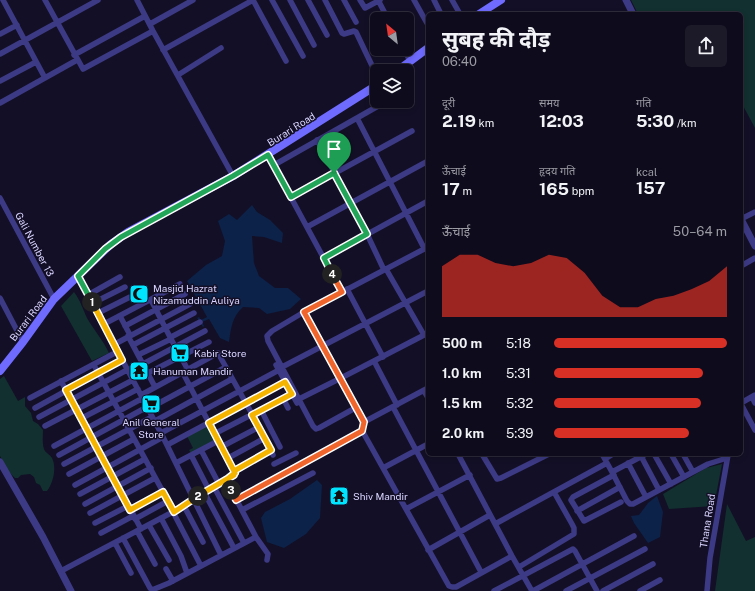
<!DOCTYPE html>
<html lang="hi">
<meta charset="utf-8">
<style>
body{margin:0;font-family:"Public Sans","Noto Sans Devanagari",sans-serif;background:#1c1929;color:#f1f3f6;height:100vh;display:flex;flex-direction:column;font-size:15px;white-space:nowrap}
*{box-sizing:border-box;margin:0}
p{font-size:13px;color:#9b9ba3}
.icon{flex:none;width:22px;height:22px;fill:none;stroke:currentColor;stroke-width:2;stroke-linecap:round;stroke-linejoin:round}
.map{position:relative;flex:1;overflow:hidden}
.details{position:absolute;left:426px;top:12px;width:317px;height:444px;display:flex;flex-direction:column;background:#0e0b1c;border-radius:6px;box-shadow:0 2px 6px #0003,0 0 0 1px #2e2b3b}
.details>*{flex:none}
.needle{width:26px;rotate:331deg}
.tools{position:absolute;left:370px;top:12px;display:grid;gap:8px}
.tools a{display:grid;place-items:center;width:44px;height:44px;border-radius:6px;background:#0e0b1c;box-shadow:0 2px 6px #0003,0 0 0 1px #2e2b3b;font-size:20px}
.pin{position:absolute;display:grid;place-items:center;width:34px;height:34px;color:#fff;margin:-41px -17px;border-radius:50% 50% 50% 0;rotate:-45deg;box-shadow:0 0 4px #0007}
.pin .icon{rotate:45deg}
.km{position:absolute;width:20px;height:20px;margin:-10px;border-radius:50%;background:#222;color:#fff;font-size:11px;line-height:20px;text-align:center}
.round{display:grid;place-items:center;flex:none;width:42px;height:42px;border-radius:6px;background:#1c1929}
.overview{display:flex;align-items:center;justify-content:space-between;height:68px;padding:0 16px}
h1{font-size:22px;font-weight:700;line-height:30px}
.figures{display:grid;grid-template-columns:repeat(3,1fr);gap:6px;height:68px;padding:4px 16px}
.figures div{display:grid;align-content:center}
.figures b{font-size:17px;font-weight:700}
.figures small{font-size:11px;font-weight:400}
.figures p{font-size:11px}
.chart{height:112px;padding:8px 16px}
.chart p{display:flex;justify-content:space-between}
.chart svg{width:100%;height:72px;margin-top:4px;fill:#d93025;opacity:.7}
ul{padding:0 16px;list-style:none;font-size:13px}
li{display:grid;grid-template-columns:64px 48px 1fr;align-items:center;height:30px}
li i{height:10px;border-radius:5px;background:#d93025}
.map>svg:first-child{display:block}
.green{fill:#12302f}
.water{fill:#0c2248}
.lines{fill:none;stroke-linecap:round;stroke-linejoin:round}
.minor{stroke:#3d3a85;stroke-width:5.5}
.tertiary{stroke:#3d3a85;stroke-width:7}
.secondary{stroke:#6f6bff;stroke-width:8}
.split-1-casing{stroke:#fff;stroke-width:8}
.split-2-casing{stroke:#fff;stroke-width:8}
.split-3-casing{stroke:#fff;stroke-width:8}
.split-4-casing{stroke:#fff;stroke-width:8}
.split-5-casing{stroke:#fff;stroke-width:8}
.split-1{stroke:#22a559;stroke-width:5}
.split-2{stroke:#f5b400;stroke-width:5}
.split-3{stroke:#f5b400;stroke-width:5}
.split-4{stroke:#f0652b;stroke-width:5}
.split-5{stroke:#22a559;stroke-width:5}
.labels{text-anchor:middle;dominant-baseline:central;stroke-width:3;stroke-linejoin:round;paint-order:stroke}
.street-label{font-size:10px;fill:#d9d4ff;stroke:#130f26}
.poi-label{font-size:10px;fill:#d9d4ff;stroke:#130f26;text-anchor:start}
</style>
<div class="map">
<svg width="755" height="591" viewBox="0 0 755 591">
<rect width="100%" height="100%" fill="#130f26"/>
<path class="green" d="M631,0H755V128L741,102V14H638Z
M74,292C80,300 83,309 87,318C94,330 103,340 109,353L92,361L61,306Z
M4,376L18,401L25,397V406L31,413L33,421L38,424L43,430C43,436 42,443 44,449C45,453 50,454 52,458C57,468 53,483 47,491H43L40,485L36,483L34,477L30,474L21,475L18,478H15L9,472L0,456V379Z
M207,426L215,441L191,453L189,450L193,448L187,436Z
M722,464L714,506L669,509L663,494L706,468Z
M727,504L746,541L755,537V591H715Z"/>
<path class="water" d="M252,205L257,212L270,220L283,233L282,243L264,237L252,236L254,263L259,276L275,288H288L301,299L290,309L267,314L259,308L243,307C232,317 231,328 229,342L220,338L209,319L202,322L204,326L203,327L197,318L199,317L201,320L207,317L187,281L206,265L222,256L225,241L218,221L229,214L237,220Z
M317,480L322,485L320,518L306,534L284,548L267,542L261,518L265,512L290,499Z
M657,496L663,512L660,537L648,543L634,523L631,516L639,515L648,503Z"/>
<g class="lines">
<path class="minor" d="M3,0L45,78
M45,0L83,69L153,31
M137,0L153,31L233,176
M253,0L286,61
M272,0L303,56
M290,0L314,45
M308,0L327,35
M325,0L342,33L344,34L354,31L356,32L377,76
M344,0L356,22
M360,0L365,8L380,0
M378,0L388,19
M414,0L428,25
M434,0L441,14
M452,0L460,14
M150,24L193,0
M0,34L17,25
M404,49L410,61
M163,50L253,0
M0,54L98,0
M74,55L145,16
M178,75L221,48
M0,81L36,62
M0,103L77,60
M357,118L424,248
M317,140L367,234L384,270
M268,155L342,292
M274,165L387,101
M291,197L412,131
M0,198L54,299
M741,219L755,212
M307,227L428,161
M428,247L304,312L364,422L428,388
M324,258L428,201
M741,266L755,258
M386,269L424,335
M78,276L163,437L221,555
M347,289L383,357
M88,295L120,277
M0,298L23,342
M151,300L170,337
M93,303L125,287
M304,312L272,331L267,336L268,341L313,426L316,429L319,428L357,407
M98,313L130,297
M120,316L130,335
M104,324L180,284
M125,326L185,294
M128,336L155,387
M171,337L200,322
M171,339L188,370
M115,344L190,304
M133,345L194,313
M138,355L171,339V337H170
M374,361L397,405
M276,365L297,403
M95,367L174,512
M282,367L428,291
M148,373L209,342
M61,381L92,437L141,529
M424,391L428,398
M141,395L218,353L257,423L273,455
M752,397L755,403
M30,398L113,354
M283,398L288,408
M299,399L341,378L428,333
M741,403L755,395
M741,404L755,430
M393,407L481,572
M35,408L122,360
M148,409L226,367
M261,410L280,447
M39,417L127,370L143,364L205,331
M82,418L138,389
M155,421L232,379
M364,422L363,429L364,434L449,586L452,587H456L512,556
M45,426L133,380
M161,433L279,370
M214,434L292,394
M167,445L285,382
M54,446L143,398
M223,446L259,427
M201,450L219,484
M458,454L512,556L532,591
M482,454L497,479L501,478L549,454
M602,454L612,472L646,454
M654,454L671,484
M671,454L684,477
M683,454L693,472
M59,455L147,407
M191,455L209,490
M641,456L659,490
M230,457L265,438
M605,459L613,454
M176,463L218,441
M628,463L646,497
M64,464L152,417
M274,464L296,453
M383,468L428,444
M234,471L271,450
M612,472L627,501L630,504H633L708,464L727,458
M69,474L134,439
M614,475L573,497L571,500L584,521L621,502
M226,480L256,537L268,554L267,560
M75,485L163,437
M214,487L244,543
M204,492L234,548
M80,494L145,459
M236,499L362,431
M85,504L151,468
M184,506L203,542
M406,509L470,475
M130,510L163,492
M242,510L313,473
M577,511L620,487
M173,512L201,566
M90,513L155,478
M161,518L181,556L187,573
M135,519L168,501
M95,523L128,506
M495,524L607,463
M149,525L169,560
M137,531L155,564
M101,533L133,516
M123,538L150,588L152,590L169,583L256,537
M115,543L131,573
M428,550L490,515
M519,567L574,534V528L572,524L554,492
M166,569L173,581
M61,571L184,506L194,498L234,475V471L183,373
M494,591L573,549L575,551L597,591
M533,591L634,536
M566,591L645,549
M603,591L653,564
M640,591L660,580
M707,591L710,558L728,455"/>
<path class="tertiary" d="M626,0L633,14
M741,219L755,246
M0,462L43,537L71,591"/>
<path class="secondary" d="M479,14L501,0
M397,71L428,48
M0,371L23,342L54,299L111,244L128,232L233,176L377,85"/>
</g>
<g class="lines">
<defs>
<path id="split-1" d="M92,302L78,276L105,249L121,237L233,176L268,155L291,197L334,173"/>
<path id="split-2" d="M92,302L122,360L66,390L130,510L163,492L174,512L198,496"/>
<path id="split-3" d="M198,496L234,475V471L271,450L252,415L292,394L285,382L209,423L234,471L235,473L226,480L231,490"/>
<path id="split-4" d="M231,490L236,500L362,431L364,422L304,312L342,292L332,274"/>
<path id="split-5" d="M332,274L324,258L367,234L334,173"/>
</defs>
<use href="#split-1" class="split-1-casing"/>
<use href="#split-2" class="split-2-casing"/>
<use href="#split-3" class="split-3-casing"/>
<use href="#split-4" class="split-4-casing"/>
<use href="#split-5" class="split-5-casing"/>
<use href="#split-1" class="split-1"/>
<use href="#split-2" class="split-2"/>
<use href="#split-3" class="split-3"/>
<use href="#split-4" class="split-4"/>
<use href="#split-5" class="split-5"/>
</g>
<defs>
<symbol id="mosque-square" viewBox="-11 -11 22 22"><rect x="-9" y="-9" width="18" height="18" rx="4" fill="#00e5ff" stroke="#130f26"/><path d="M3.5-4.9A6 6 0 1 0 3.5 4.9A5 5 0 1 1 3.5-4.9Z" fill="#111"/></symbol>
<symbol id="supermarket-square" viewBox="-11 -11 22 22"><rect x="-9" y="-9" width="18" height="18" rx="4" fill="#00e5ff" stroke="#130f26"/><path d="M-6-5.5h2.5l.6 2H6L4.5 2H-2.5L-4.4-4H-6ZM-1.5 3.2a1.3 1.3 0 1 0 .1 0ZM3 3.2a1.3 1.3 0 1 0 .1 0Z" fill="#111"/></symbol>
<symbol id="temple-square" viewBox="-11 -11 22 22"><rect x="-9" y="-9" width="18" height="18" rx="4" fill="#00e5ff" stroke="#130f26"/><path d="M0-6L5-2H3V0L6.5 2.5H4V6H1.5V3h-3V6H-4V2.5H-6.5L-3 0V-2H-5Z" fill="#111"/></symbol>
</defs>
<g fill-rule="evenodd">
<use href="#mosque-square" x="128" y="283" width="22" height="22"/>
<use href="#supermarket-square" x="169" y="342" width="22" height="22"/>
<use href="#temple-square" x="128" y="360" width="22" height="22"/>
<use href="#supermarket-square" x="140" y="393" width="22" height="22"/>
<use href="#temple-square" x="328" y="485" width="22" height="22"/>
</g>
<g class="labels">
<g class="street-label">
<text transform="translate(291 129) rotate(-32)">Burari Road</text>
<text transform="translate(35 244) rotate(62)">Gali Number 13</text>
<text transform="translate(28 318) rotate(-53)">Burari Road</text>
<text transform="translate(707 521) rotate(-81)">Thana Road</text>
</g>
<g class="poi-label">
<text x="153" y="288">Masjid Hazrat<tspan x="153" dy="12">Nizamuddin Auliya</tspan></text>
<text x="194" y="353">Kabir Store</text>
<text x="153" y="371">Hanuman Mandir</text>
<text x="151" y="422" text-anchor="middle">Anil General<tspan x="151" dy="12">Store</tspan></text>
<text x="353" y="496">Shiv Mandir</text>
</g>
</g>
</svg>
<div class="tools">
<a><svg class="needle" viewBox="-14 -14 28 28"><path d="M0-13l5 13h-10z" fill="#e53935"/><path d="M0 13l5-13h-10z" fill="#9b9ba3"/></svg></a>
<a><svg class="icon" aria-label="layers" viewBox="0 0 24 24"><path d="M12 4l9 5-9 5-9-5zM3 14l9 5 9-5"/></svg></a>
</div>
<div class="pin" style="left:334px;top:173px;background:#1e9e55"><svg class="icon" aria-label="arrive" viewBox="0 0 24 24"><path d="M6 21V4h12l-3 4 3 4H6"/></svg></div>
<b class="km" style="left:92px;top:302px">1</b>
<b class="km" style="left:198px;top:496px">2</b>
<b class="km" style="left:231px;top:490px">3</b>
<b class="km" style="left:332px;top:274px">4</b>
<section class="details">
<div class="overview"><div><h1>सुबह की दौड़</h1><p>06:40</p></div><a class="round"><svg class="icon" aria-label="share" viewBox="0 0 24 24"><path d="M12 15V3M7 8l5-5 5 5M5 13v7h14v-7"/></svg></a></div>
<div class="figures">
<div><p>दूरी</p><b>2.19<small> km</small></b></div>
<div><p>समय</p><b>12:03</b></div>
<div><p>गति</p><b>5:30<small> /km</small></b></div>
</div>
<div class="figures">
<div><p>ऊँचाई</p><b>17<small> m</small></b></div>
<div><p>हृदय गति</p><b>165<small> bpm</small></b></div>
<div><p>kcal</p><b>157</b></div>
</div>
<div class="chart"><p><span>ऊँचाई</span>50–64 m</p>
<svg viewBox="0 0 160 44" preserveAspectRatio="none"><path d="M0 44V13L10 6L20 6L30 11L40 13L50 11L60 6L70 8L80 17L90 31L100 38L110 38L120 33L130 31L140 27L150 22L160 13V44z"/></svg>
</div>
<ul>
<li><b>500 m</b>5:18<i style="width:100%"></i></li>
<li><b>1.0 km</b>5:31<i style="width:86%"></i></li>
<li><b>1.5 km</b>5:32<i style="width:85%"></i></li>
<li><b>2.0 km</b>5:39<i style="width:78%"></i></li>
</ul>
</section>
</div>
